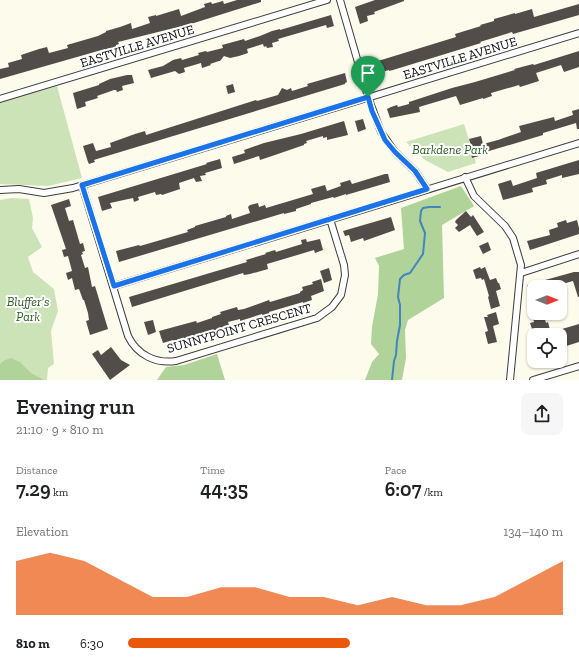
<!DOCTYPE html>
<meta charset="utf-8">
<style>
body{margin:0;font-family:"Zilla Slab",serif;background:#f6f6f6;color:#202124;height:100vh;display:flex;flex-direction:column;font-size:15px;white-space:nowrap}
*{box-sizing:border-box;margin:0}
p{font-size:13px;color:#757577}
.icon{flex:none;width:22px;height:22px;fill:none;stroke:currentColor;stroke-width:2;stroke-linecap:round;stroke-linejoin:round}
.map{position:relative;height:380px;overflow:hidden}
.side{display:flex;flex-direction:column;background:#fff;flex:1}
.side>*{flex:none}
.needle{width:26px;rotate:90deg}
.tools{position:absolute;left:527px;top:280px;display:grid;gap:8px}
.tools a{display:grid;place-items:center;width:40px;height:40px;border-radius:8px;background:#fff;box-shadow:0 1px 3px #0004;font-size:20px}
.pin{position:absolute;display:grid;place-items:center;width:34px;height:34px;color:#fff;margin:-41px -17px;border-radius:50% 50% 50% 0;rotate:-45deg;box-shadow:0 0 4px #0007}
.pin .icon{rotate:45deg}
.round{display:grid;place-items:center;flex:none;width:42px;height:42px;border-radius:8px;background:#f6f6f6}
.overview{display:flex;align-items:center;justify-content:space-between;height:68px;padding:0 16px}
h1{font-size:22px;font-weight:600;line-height:30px}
.metrics{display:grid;grid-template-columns:repeat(3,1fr);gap:6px;height:68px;padding:4px 16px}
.metrics div{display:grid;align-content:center}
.metrics b{font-size:20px;font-weight:600}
.metrics small{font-size:11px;font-weight:400}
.metrics p{font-size:11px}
.chart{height:112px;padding:8px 16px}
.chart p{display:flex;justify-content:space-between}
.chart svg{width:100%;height:72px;margin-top:4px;fill:#ea580c;opacity:.7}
ul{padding:0 16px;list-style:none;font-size:13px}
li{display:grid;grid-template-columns:64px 48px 1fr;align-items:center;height:30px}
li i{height:10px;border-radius:5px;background:#ea580c}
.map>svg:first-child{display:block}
.green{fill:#cce3b8}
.forest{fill:#afd399}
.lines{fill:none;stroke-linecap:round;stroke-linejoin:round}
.stream{stroke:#4285bf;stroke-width:2}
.building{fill:#524d48}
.street-casing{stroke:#3e3e3e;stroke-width:8}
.street{stroke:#fff;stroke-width:6}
.route-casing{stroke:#fff;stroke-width:8}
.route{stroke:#1a73e8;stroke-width:5}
.labels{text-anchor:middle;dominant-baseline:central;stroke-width:4;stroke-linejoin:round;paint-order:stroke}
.street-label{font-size:13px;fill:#0b0b0b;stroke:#fff}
.park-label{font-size:13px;font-style:italic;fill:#2a5b22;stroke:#fff}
</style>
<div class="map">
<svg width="579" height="380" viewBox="0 0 579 380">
<rect width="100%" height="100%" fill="#fdfbeb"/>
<path class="green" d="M57,86L82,178L48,186L0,184V102Z
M464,124L476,163L448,172L425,160L406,142Z
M11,198L29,199L33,218L32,228L42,247L28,257L33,272L54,289L58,311L51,331L54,364L48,368L47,380H0V200Z"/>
<path class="forest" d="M461,186L474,206L442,225L444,298L408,320L405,330L406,358L402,380H365L372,362L379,354L371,344L372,327L378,294L379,266L375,258L404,249L401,208Z
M217,354L225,380H157L166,367L184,365Z
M11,358L20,362L31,373L44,380H0V364L5,360Z"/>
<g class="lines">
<path class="stream" d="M392,380L394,361L396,355L397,341L400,325V305L398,297L400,279L404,275L410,273L423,254L425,233L420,221L421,211L423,208L429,207H440"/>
</g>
<path class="building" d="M237,0H261V2L194,23L118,42L119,44L116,45V47L105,50V49L0,79V69L9,67L8,63L22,59L21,55L39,49L47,47L49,53L68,48L67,45L98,36L106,32V31L120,27L131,23L132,29L150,23L148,17L156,15V16L179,9L181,16L205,7L204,4L211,2L212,4L223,1L224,4Z
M375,0H404V1L374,12L375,14L367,16L368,21L360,24L355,7Z
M579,4V15L513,34L512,32L480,42L481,43L393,70L389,71V70L374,74L370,62L378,59V61L456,37L455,34L481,26L480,25L494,21V19L515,13V14L532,9L534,17Z
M331,15L334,26L327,28L326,25L278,39L279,41L272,43L273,47L267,48L266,46L264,47L263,44L247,49L248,53L239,56L230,58L224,56L220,61H219L210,64L211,65L202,68L201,63L184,68L185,72L179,74L175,71L151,78L148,70L163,66L173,60L181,58L182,60L199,55L198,53L206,51L207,52L223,48L222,45L244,39L245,41L260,36L272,31L280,29V30Z
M579,51V67L564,72L561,65L536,73L539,81L520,87L519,85L491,93L492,96L483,99V98L460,105L456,96L419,107L420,112L390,118L387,109L391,107L397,105L398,107L409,104V102L452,88L475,82L515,70L514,69L533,64L534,65Z
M345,73L347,82L345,83V84L97,159L94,160L95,162L89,164L88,162L83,146L93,143L96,151L111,147L110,143L135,134L145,131L146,135L256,100L257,101L278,95L282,88L287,90L291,88L292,91L308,86L307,84Z
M127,75H132L134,83L122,86L123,90L117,92L116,90H114L97,96L98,98L85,102L86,106L77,109L73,93L99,85V84L110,79Z
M233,84L235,92L228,94L226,86Z
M579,109V129H577L576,123L543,133V135L479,154V156L472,158L470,149H472L469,139L481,136L483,144L498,140L521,132L519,126L554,117L555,121L573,115L572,111Z
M363,119L366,129L358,132L355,121Z
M344,121L348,135L327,140V137L323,138V136L306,141L307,143L304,144V145L272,156L260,160L259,156L234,164L232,157L245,153L244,150L264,143L301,134Z
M220,159L222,168L205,173L206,175L200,176L202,181L196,182L194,178L179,183L180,189L162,195L161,194L156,195L155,192L138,197L139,200L134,202L133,198L110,203L112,208L102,211L98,197L207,164L206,163Z
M579,160V174L562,178V175L546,180L547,184L532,188L533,192L503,200L498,184L511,180L513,186L537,178L536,173Z
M385,174H388L390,182L346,195V194L334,198L333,197L311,203V204L296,209V211L284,214V213L119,262L116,251L139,245L140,246L188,232L187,230L195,227V226L226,217V216L231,214L232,219L250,213L248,207L250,205L258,203L259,207L265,205L266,208L313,194L311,189L325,185L327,191L341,186L340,183L350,180L352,184Z
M69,199L71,206L65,208L69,221L73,220L80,244L83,243L85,251L82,252L83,254L81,255L85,268L88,267L92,287L95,286L108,329L90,335L86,321L89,320L88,313L84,300H83L79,289L75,290L72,278L68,280L66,273L72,271L68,256L64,257L62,250L66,249L51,205Z
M466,211L471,217L473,215L484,232L477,236L470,225L459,232L455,228L458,225L455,222L456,220Z
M391,217L395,230L364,241L363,238L351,242L349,235L345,236L343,231Z
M566,220L567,223L577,220L579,228V234L530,250L527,241L550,235L549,230L558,227L557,223Z
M306,239L307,242L320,239L323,250L315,253L314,250L294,256L267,264L268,269L250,274L244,275L243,273L132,307L129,297L247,262L246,260L266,254L265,253L275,250L276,252L302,244L301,240Z
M488,242L491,250L483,254L479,246Z
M480,267L481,269L485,267L490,280L496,278L498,283H499L501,289L496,291L500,306L491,309L488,297L489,296L484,279L482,280L481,278L476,279L473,270Z
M329,268L332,280L324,283L320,271Z
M574,272H579V297H578L573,281L559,285V287H527V285Z
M321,279L324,291L311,296L312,300L303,303V302L269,312L270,314L263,316L262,314L240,321V319L228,322L229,325L218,329L219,330L212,332V330L185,339L174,341L173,340L163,343L159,331L196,321L197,323L212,318V317L221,314L220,312L237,307L238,310L244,309L269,300L270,302L300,293V292L303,290L302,287L313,284L312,282Z
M496,312L499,324L493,326L497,342L488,344L485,332L488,331L484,317H488L487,315Z
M532,313H543L546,323L548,322L550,330L534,335L530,323L534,322Z
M153,320L156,332L148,335L144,322Z
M579,324V342L560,348V338L564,336L562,329Z
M534,340V362H533L527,342Z
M111,347L121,360L130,365L110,380L92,354L98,350L101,355Z"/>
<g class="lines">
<defs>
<path id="street" d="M340,0L368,97L381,132L395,152L415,171L427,189
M0,99L327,0
M465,177L474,196L505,226L513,238L521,265L510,380
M82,185L128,336C137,355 156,364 176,361L317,318L332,307L341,295L345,275L344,265L330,219
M0,190L19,189L44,193L73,188L579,33
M521,273L579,254
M114,286L579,143
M533,380L579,366"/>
</defs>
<use href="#street" class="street-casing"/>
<use href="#street" class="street"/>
</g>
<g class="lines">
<defs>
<path id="route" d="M368,97L372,111L385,140L395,152L415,171L427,189L114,286L82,185Z"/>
</defs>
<use href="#route" class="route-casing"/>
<use href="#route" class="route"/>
</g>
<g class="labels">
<g class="street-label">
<text transform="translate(137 46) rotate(-17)">EASTVILLE AVENUE</text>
<text transform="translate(460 58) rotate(-17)">EASTVILLE AVENUE</text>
<text transform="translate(239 328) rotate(-16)">SUNNYPOINT CRESCENT</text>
</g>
<g class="park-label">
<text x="450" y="149">Barkdene Park</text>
<text x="28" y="301">Bluffer's<tspan x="28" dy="15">Park</tspan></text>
</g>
</g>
</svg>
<div class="tools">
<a><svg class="needle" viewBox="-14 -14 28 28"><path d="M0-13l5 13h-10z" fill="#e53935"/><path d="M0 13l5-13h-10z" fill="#757577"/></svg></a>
<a><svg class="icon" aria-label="locate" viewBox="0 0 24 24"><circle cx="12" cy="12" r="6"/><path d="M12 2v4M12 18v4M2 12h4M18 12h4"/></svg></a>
</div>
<div class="pin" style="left:368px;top:97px;background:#1e9e55"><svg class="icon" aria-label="arrive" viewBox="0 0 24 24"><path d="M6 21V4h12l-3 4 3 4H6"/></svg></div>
</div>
<section class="side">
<div class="overview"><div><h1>Evening run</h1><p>21:10 · 9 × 810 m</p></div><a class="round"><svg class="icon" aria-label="share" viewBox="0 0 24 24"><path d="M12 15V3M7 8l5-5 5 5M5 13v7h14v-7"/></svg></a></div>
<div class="metrics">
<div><p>Distance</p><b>7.29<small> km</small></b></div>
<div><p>Time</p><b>44:35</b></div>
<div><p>Pace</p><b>6:07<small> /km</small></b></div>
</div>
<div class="chart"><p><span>Elevation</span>134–140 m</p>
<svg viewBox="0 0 160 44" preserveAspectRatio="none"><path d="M0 44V11L10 6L20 11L30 22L40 33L50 33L60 27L70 27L80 33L90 33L100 38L110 33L120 38L130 38L140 33L150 22L160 11V44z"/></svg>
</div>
<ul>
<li><b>810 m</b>6:30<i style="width:51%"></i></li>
</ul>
</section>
